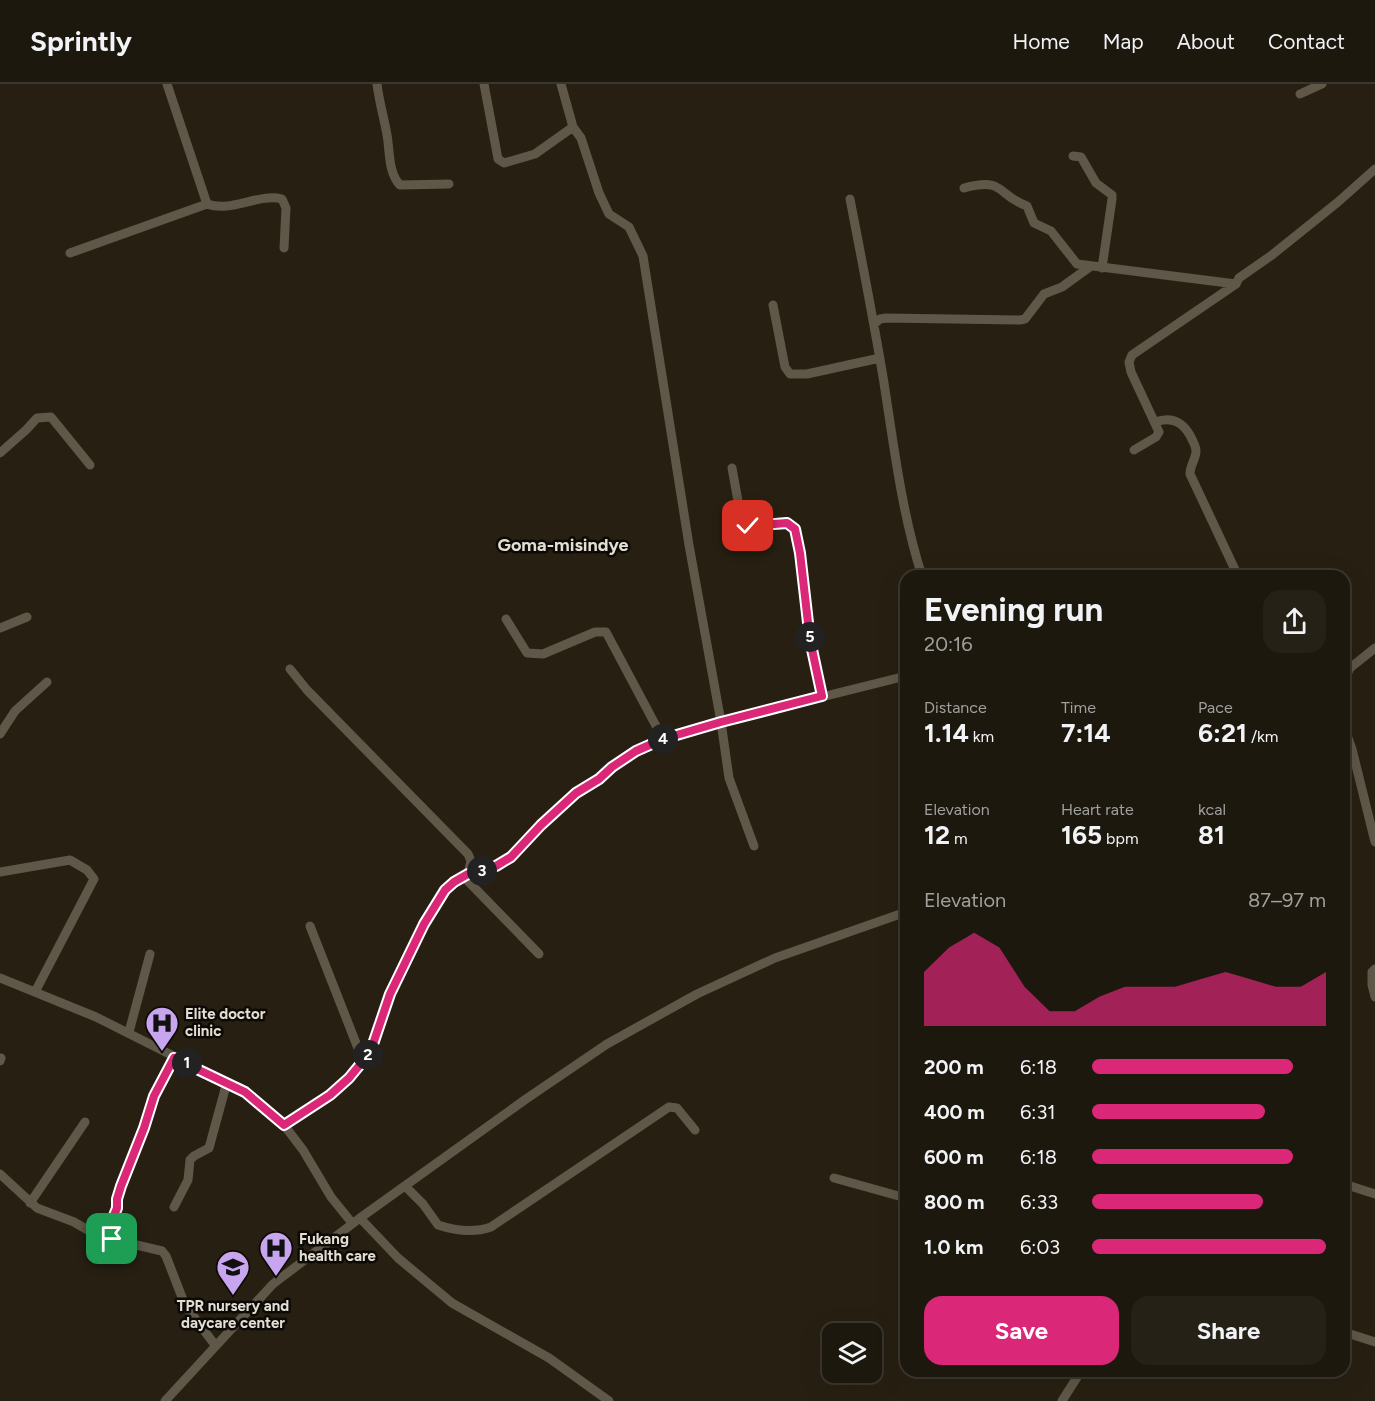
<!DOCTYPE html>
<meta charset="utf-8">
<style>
body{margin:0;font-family:Figtree,sans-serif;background:#252117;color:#f1f3f6;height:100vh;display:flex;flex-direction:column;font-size:22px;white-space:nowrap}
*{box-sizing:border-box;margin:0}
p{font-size:20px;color:#a0a09e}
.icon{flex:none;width:33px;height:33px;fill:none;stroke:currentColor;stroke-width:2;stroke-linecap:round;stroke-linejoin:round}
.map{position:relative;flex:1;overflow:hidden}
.panel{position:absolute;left:900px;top:486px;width:450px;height:807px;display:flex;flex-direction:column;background:#1d180e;border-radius:18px;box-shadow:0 6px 24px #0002,0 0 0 2px #3b372e}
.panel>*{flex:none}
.tools{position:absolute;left:822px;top:1239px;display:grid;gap:12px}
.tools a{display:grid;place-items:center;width:60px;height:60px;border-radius:12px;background:#1d180e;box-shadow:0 6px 24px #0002,0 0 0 2px #3b372e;font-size:30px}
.pin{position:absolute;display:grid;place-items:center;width:51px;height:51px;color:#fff;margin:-26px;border-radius:12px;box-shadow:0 3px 9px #0006}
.km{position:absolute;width:30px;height:30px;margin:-15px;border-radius:50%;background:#222;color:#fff;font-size:16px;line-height:30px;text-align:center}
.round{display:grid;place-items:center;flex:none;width:63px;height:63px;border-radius:18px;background:#252117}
.summary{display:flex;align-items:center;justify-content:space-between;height:102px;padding:0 24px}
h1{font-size:33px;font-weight:700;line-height:45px}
.stats{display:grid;grid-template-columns:repeat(3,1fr);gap:9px;height:102px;padding:6px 24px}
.stats div{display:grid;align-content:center}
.stats b{font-size:26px;font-weight:700}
.stats small{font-size:16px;font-weight:400}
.stats p{font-size:16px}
.chart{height:168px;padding:12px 24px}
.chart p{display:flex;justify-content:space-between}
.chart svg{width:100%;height:108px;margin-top:6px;fill:#db2777;opacity:.7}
.action{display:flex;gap:12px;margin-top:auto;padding:12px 24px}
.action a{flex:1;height:69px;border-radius:18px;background:#db2777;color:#fff;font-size:24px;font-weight:700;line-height:69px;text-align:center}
.action a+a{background:#252117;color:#f1f3f6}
ul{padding:0 24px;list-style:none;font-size:20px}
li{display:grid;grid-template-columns:96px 72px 1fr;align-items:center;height:45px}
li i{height:15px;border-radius:8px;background:#db2777}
header{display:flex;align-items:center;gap:36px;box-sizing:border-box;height:84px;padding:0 30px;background:#1d180e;border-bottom:2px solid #3b372e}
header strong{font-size:28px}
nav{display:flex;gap:33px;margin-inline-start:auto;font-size:21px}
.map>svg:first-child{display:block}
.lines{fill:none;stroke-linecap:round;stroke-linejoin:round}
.street{stroke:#5f5747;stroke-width:9}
.route-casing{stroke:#fff;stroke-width:12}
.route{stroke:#db2777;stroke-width:8}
.labels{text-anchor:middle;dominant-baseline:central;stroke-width:5;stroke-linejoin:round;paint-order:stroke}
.poi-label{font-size:15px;font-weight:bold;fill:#e3ded5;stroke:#0d0a05;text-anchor:start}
.quarter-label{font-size:18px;font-weight:bold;fill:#e3ded5;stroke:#0d0a05}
</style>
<header>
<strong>Sprintly</strong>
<nav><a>Home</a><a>Map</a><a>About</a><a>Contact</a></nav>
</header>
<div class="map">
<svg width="1375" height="1317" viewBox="0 0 1375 1317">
<rect width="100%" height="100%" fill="#272012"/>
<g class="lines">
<path class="street" d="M167,0L207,120C231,129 258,109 282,115L286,124L284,164
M377,0C379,17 384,34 387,51C390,67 388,89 400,101L449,100
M484,0L498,75L504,79L535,70L573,43
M561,0L573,43L581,54L599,109L609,130L629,143L643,172L689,461L721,638L729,694L754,762
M1300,10L1322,0
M1073,72L1081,73L1096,99L1112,111V115L1102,184
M964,104C1006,93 996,111 1027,122L1034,139L1051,147L1077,180L1236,200
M850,115C862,177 874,238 884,299C894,363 902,430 922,492
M70,169L207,120
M773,221L785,283L790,290H807L880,274
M874,240L880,235L886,234L1020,236L1025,235L1044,210L1062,203L1091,182
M1155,338C1172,332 1183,338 1191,353C1193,358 1196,362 1196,367C1196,375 1190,381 1190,390L1238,492
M1134,366L1156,353L1159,348L1131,288L1129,278L1132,271L1236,200L1239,194L1272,171L1338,118L1375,85
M0,369L26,346L37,334L51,333L90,381
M732,384L742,439L751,442L787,439L795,445L800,469L810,556L822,612
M506,535L527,569L543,570L595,548H606L663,655
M0,544L27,533
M290,585L307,606L468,770L471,777L468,790
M1344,596L1350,584L1375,564
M1344,643L1352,665L1375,758
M0,650L15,627L47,598
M0,788L70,776L87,786L94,795L35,908
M463,792L539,870
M310,842L363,977
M1375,885L1372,888V901L1375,913
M0,894L96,933L245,1008L284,1041L303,1066L331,1113L352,1139
M129,948L150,870
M0,977L1,974
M284,1041L330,1011L349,994L363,977L371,966L390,910L424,840L445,806L463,792L496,782L511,773L541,741L577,709L599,695L625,673L663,655L721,638L906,592
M0,1090L37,1124L74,1138L98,1152L162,1167L166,1172L185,1221L215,1261
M834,1094L906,1114
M1344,1100L1375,1110
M405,1102L423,1120L438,1141C456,1147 474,1149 491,1143L669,1023L677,1024L695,1046
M30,1119L85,1038
M174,1123L188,1096L190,1076L194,1072L209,1064L227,998
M360,1134L398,1174L452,1219L549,1274L609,1317
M98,1152L111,1139L117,1124V1115L121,1102L144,1044L154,1012L174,974
M1344,1248L1375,1258
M165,1317L273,1200L360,1134L526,1015L607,960L697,910L775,874L906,828
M1062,1317L1081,1287"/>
</g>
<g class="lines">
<defs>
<path id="route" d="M112,1155L98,1152L111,1139L117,1124V1115L121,1102L144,1044L154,1012L174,974L245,1008L284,1041L330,1011L349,994L363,977L371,966L390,910L424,840L445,806L454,798L468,790L496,782L511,773L541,741L576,709L599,695L612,683L636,667L663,655L721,638L822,612L810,556L800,469L795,445L787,439L748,442"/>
</defs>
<use href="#route" class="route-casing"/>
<use href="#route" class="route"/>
</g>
<defs>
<symbol id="hospital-pin" viewBox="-11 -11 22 30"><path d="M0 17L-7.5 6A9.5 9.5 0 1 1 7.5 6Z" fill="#c8a6ef" stroke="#0d0a05"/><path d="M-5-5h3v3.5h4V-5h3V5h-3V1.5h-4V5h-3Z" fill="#111"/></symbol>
<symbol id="school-pin" viewBox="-11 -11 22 30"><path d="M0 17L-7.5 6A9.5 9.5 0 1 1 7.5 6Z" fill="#c8a6ef" stroke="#0d0a05"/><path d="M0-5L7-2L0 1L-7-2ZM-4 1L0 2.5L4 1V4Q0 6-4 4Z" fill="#111"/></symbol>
</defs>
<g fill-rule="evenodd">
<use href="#hospital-pin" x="143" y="920" width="38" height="52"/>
<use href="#hospital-pin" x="257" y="1145" width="38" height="52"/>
<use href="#school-pin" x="214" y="1164" width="38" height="52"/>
</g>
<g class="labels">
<g class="poi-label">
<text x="185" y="930">Elite doctor<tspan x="185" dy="17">clinic</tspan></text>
<text x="299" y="1155">Fukang<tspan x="299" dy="17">health care</tspan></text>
<text x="233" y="1222" text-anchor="middle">TPR nursery and<tspan x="233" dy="17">daycare center</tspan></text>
</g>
<g class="quarter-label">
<text x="563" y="461">Goma-misindye</text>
</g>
</g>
</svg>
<div class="tools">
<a><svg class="icon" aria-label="layers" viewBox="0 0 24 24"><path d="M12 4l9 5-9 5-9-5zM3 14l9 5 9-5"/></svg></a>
</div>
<div class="pin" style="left:112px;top:1155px;background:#1e9e55"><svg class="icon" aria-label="arrive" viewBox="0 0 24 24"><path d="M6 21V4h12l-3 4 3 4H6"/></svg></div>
<div class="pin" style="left:748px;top:442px;background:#d93025"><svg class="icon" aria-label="check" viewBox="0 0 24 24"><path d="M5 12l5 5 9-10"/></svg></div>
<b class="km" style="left:187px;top:979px">1</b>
<b class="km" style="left:368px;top:971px">2</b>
<b class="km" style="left:482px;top:787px">3</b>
<b class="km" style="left:663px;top:655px">4</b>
<b class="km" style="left:810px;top:553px">5</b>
<section class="panel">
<div class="summary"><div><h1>Evening run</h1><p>20:16</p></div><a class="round"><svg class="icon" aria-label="share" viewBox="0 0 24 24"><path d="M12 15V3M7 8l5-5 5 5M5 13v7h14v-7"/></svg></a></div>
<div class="stats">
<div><p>Distance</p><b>1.14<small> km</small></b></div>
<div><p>Time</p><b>7:14</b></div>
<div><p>Pace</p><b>6:21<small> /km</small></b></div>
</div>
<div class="stats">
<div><p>Elevation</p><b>12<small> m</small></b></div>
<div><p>Heart rate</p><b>165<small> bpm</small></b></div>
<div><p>kcal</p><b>81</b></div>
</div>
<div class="chart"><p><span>Elevation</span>87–97 m</p>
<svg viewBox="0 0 160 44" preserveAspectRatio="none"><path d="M0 44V22L10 12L20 6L30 12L40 28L50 38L60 38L70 32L80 28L90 28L100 28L110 25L120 22L130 25L140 28L150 28L160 22V44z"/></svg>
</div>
<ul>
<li><b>200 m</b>6:18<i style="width:86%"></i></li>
<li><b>400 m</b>6:31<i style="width:74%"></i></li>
<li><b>600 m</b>6:18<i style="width:86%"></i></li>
<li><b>800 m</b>6:33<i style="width:73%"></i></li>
<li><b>1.0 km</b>6:03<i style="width:100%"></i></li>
</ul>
<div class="action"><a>Save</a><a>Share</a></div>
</section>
</div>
